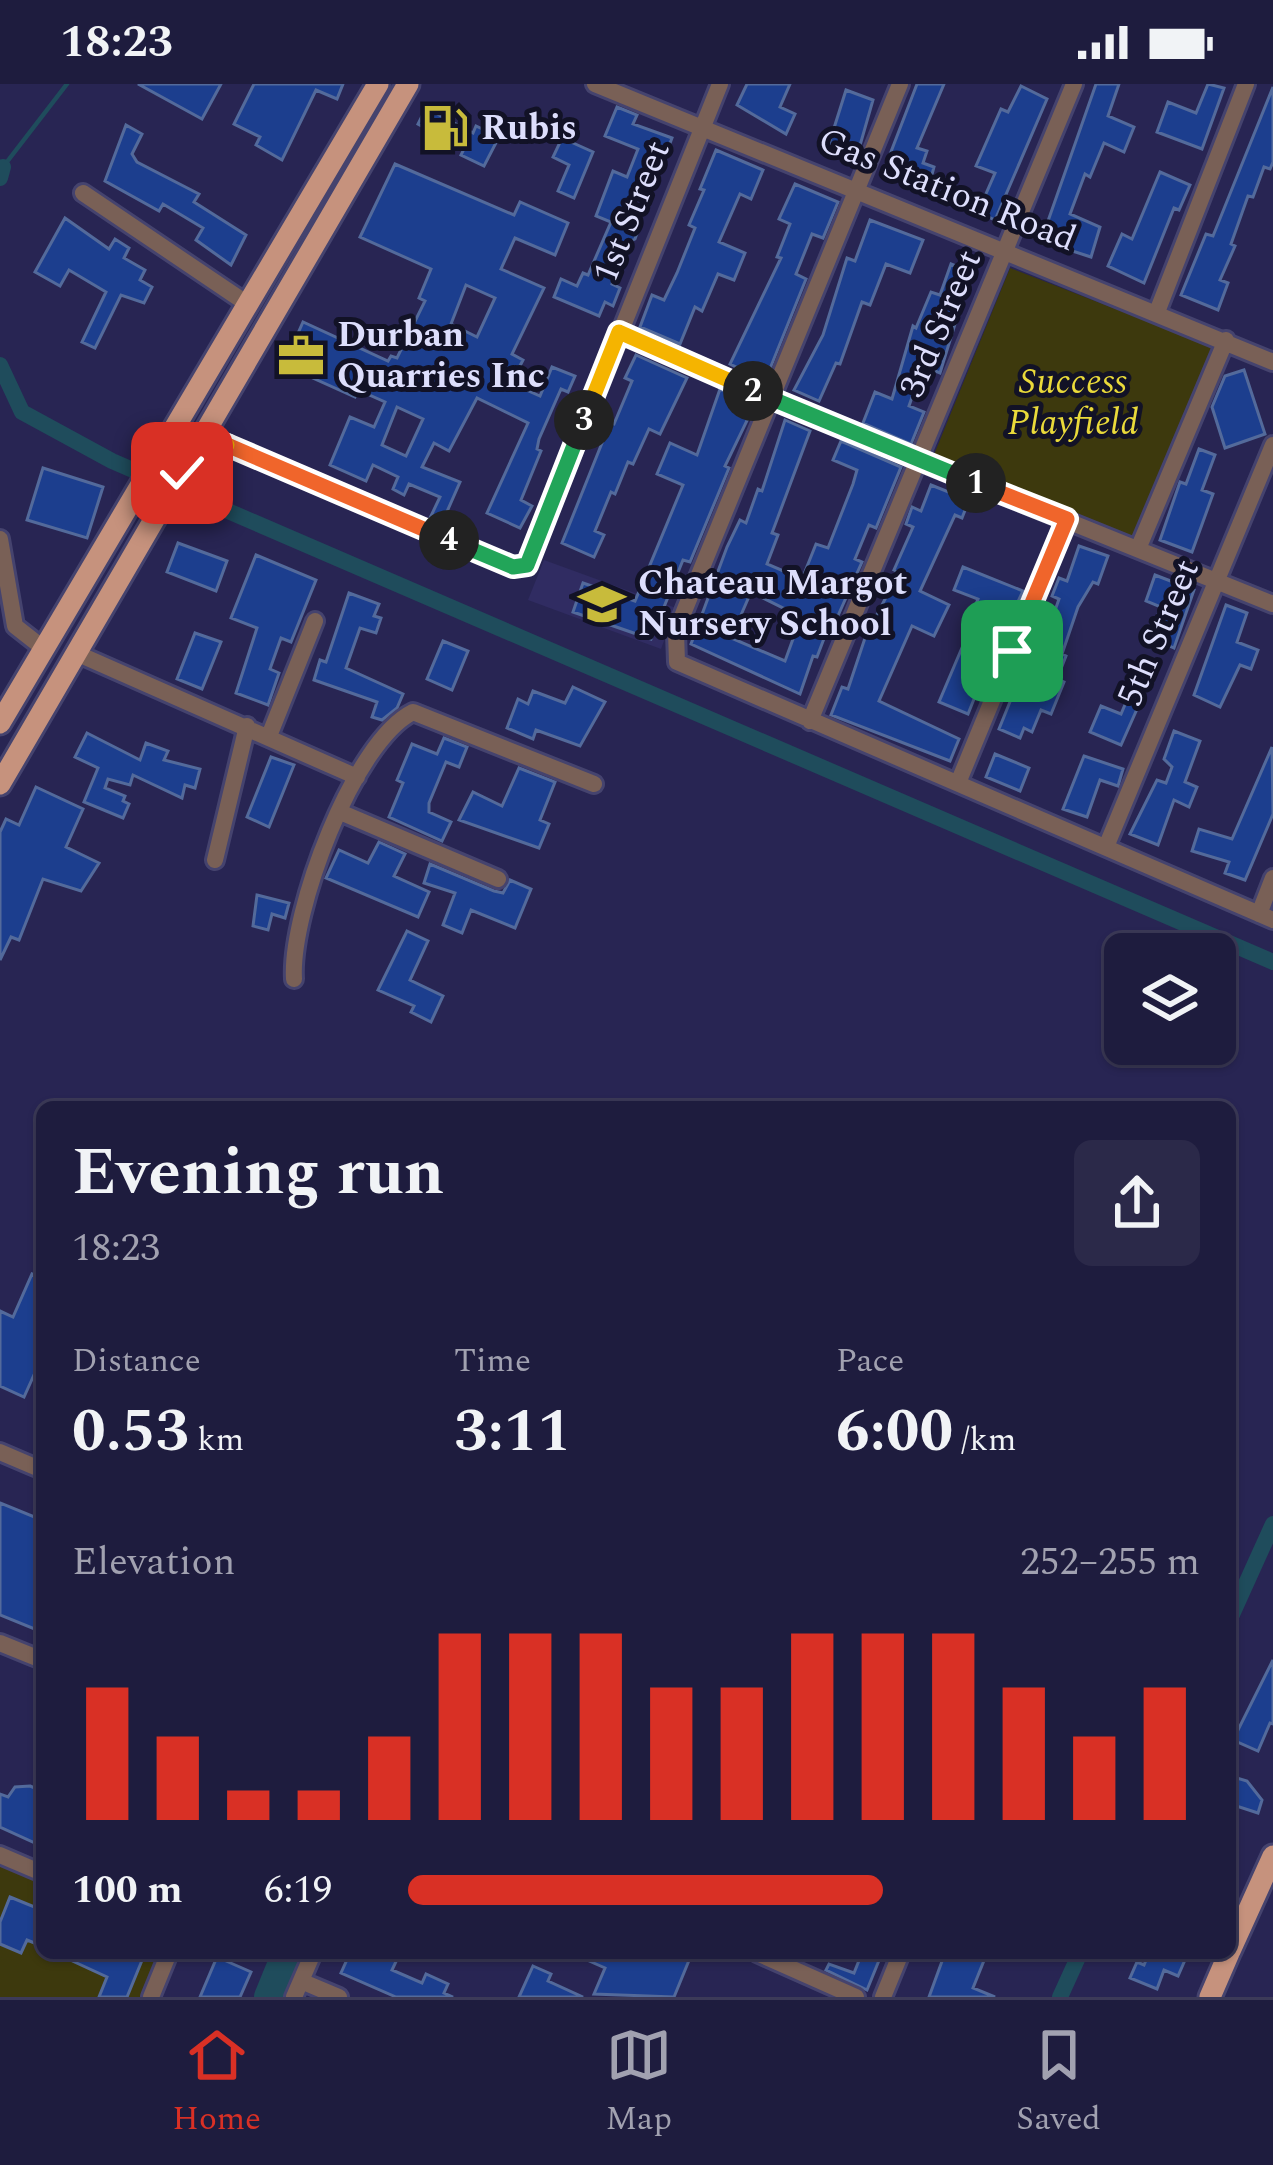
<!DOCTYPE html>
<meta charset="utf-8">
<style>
body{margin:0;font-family:Spectral,serif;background:#2b2949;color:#f1f3f6;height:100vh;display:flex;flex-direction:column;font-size:45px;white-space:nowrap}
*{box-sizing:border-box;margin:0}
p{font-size:39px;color:#a1a1b0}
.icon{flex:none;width:66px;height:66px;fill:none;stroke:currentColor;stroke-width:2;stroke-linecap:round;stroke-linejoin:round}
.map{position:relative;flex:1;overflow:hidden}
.sheet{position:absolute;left:36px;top:1017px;width:1200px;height:858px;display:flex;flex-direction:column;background:#1e1c3e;border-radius:18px;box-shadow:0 3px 9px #0004,0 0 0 3px #3c3a58}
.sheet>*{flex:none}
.buttons{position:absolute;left:1104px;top:849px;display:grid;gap:24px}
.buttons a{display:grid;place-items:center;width:132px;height:132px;border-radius:18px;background:#1e1c3e;box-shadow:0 3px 9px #0004,0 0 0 3px #3c3a58;font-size:60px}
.pin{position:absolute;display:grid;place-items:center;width:102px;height:102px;color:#fff;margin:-51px;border-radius:24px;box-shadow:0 6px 18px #0006}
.km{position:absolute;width:60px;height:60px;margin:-30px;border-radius:50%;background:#222;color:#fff;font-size:33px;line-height:60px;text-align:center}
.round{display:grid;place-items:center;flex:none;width:126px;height:126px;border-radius:18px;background:#2b2949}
.overview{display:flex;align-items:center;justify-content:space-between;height:204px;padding:0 36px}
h1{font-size:66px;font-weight:700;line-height:90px}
.metrics{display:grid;grid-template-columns:repeat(3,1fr);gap:18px;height:204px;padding:12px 36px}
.metrics div{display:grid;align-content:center}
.metrics b{font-size:60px;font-weight:700}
.metrics small{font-size:33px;font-weight:400}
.metrics p{font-size:33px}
.chart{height:336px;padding:24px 36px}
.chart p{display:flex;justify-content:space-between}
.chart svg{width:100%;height:216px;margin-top:12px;stroke:#d93025;stroke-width:6}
ul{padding:0 36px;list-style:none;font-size:39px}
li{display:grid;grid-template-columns:192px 144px 1fr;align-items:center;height:90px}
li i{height:30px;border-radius:15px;background:#d93025}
.status{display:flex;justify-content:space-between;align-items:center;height:84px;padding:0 60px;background:#1e1c3e;direction:ltr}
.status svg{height:33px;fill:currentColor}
.tabs{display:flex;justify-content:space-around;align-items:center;height:168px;border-top:3px solid #3c3a58;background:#1e1c3e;font-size:33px;color:#a1a1b0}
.tabs a{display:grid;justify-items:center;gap:6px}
.tabs .current{color:#d93025}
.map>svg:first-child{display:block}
.built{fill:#302c62}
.green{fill:#3d390d}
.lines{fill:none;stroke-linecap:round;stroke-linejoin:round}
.stream{stroke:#1f4c5c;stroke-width:4.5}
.canal{stroke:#1f4c5c;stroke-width:16}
.river{stroke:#1f4c5c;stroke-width:30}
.building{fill:#1c3e8e;stroke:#536a9b;stroke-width:3;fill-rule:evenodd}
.minor-casing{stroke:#45436e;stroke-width:22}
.major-casing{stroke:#45436e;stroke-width:27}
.minor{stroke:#796056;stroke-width:16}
.major{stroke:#c6927d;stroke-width:21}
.split-1-casing{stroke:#fff;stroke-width:24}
.split-2-casing{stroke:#fff;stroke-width:24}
.split-3-casing{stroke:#fff;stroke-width:24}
.split-4-casing{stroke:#fff;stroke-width:24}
.split-5-casing{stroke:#fff;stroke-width:24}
.split-6-casing{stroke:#fff;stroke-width:24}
.split-1{stroke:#f0652b;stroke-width:15}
.split-2{stroke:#22a559;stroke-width:15}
.split-3{stroke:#f5b400;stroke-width:15}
.split-4{stroke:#22a559;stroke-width:15}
.split-5{stroke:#f0652b;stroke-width:15}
.split-6{stroke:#f5b400;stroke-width:15}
.labels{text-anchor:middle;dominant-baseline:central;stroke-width:10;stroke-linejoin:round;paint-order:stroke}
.poi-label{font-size:36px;font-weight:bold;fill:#dddefc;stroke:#121226;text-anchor:start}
.street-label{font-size:36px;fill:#dddefc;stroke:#121226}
.park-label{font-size:36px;font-style:italic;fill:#eada3a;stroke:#121226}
</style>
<div class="status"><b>18:23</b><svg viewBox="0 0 49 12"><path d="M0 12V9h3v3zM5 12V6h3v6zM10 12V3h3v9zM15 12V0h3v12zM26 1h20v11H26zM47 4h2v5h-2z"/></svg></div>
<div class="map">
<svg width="1273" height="1913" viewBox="0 0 1273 1913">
<rect width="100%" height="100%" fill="#282553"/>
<path class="built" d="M544,476L676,524L661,565L528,516Z"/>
<path class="green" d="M1010,184L1213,263L1135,454L933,373Z
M0,1776L42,1794V1869H156L158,1877L143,1913H0Z"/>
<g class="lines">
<path class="stream" d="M0,80L3,83L67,0"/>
<path class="canal" d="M0,94L3,83
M0,281L22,328L112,377L1273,878
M1230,1535L1273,1440
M1060,1913L1080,1869"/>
<path class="river" d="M269,1913L287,1869"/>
</g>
<path class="building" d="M138,0H221L202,35Z
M254,0H343L337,15L316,6L282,76L256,61L260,53L234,40Z
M747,0H790L780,23L795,30L786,50L737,21Z
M917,0H944L917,64L927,67L923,79L934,83L930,98L884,86Z
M1096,0H1119L1108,32L1134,43L1124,68L1104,59L1090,93L1085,90L1070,130L1100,143L1091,173L1041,157Z
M1208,0L1224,4L1202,65L1157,48L1168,18L1196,29Z
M1021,2L1047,15L995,136L978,128L995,89L976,82L1001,25L1008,28Z
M1273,3V78L1270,85L1264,83L1253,113L1248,112L1231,160L1235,162L1220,196L1228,199L1218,226L1181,211L1206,150L1213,152Z
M846,6L873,16L857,72L829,60Z
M617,23L637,31L633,40L672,54L658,91L646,86L629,130L638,133L640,141L635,155L627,159L612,200L620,204L613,222L605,218L599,232L554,213L561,195L577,202L583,189L588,191L611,138L596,132L613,87L627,93L638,65L605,52Z
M426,24L473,49L476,42L499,53L484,82L461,71L464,65L418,40Z
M126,41L142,50L132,70L137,78L199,110L194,118L246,151L231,181L196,156L203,144L163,120L159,127L105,97Z
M562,54L593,68L574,114L558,107L569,81L553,73Z
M716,66L763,86L751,115L740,110L719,158L745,169L734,196L718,190L702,227L695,223L680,260L640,243L652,211L664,216L677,189L695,144L689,141L704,106L700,105Z
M395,80L514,131L520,118L568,139L555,171L515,154L501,185L544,204L512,270L523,276L511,299L540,312L552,283L575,292L568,308L561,305L539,355L537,365L541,367L521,416L532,422L520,444L487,429L528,339L477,314L449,367L434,359L422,383L460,398L442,439L430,434L440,413L409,400L404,411L393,405L398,393L373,381L366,397L330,381L350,333L374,343L385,318L358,306L355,313L284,281L303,238L388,277L391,272L397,274L425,217L419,214L431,185L360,153ZM466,201L495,214L477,253L451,240ZM397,323L423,335L406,372L382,361Z
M1160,88L1190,101L1179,126L1174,124L1144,199L1108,182L1122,150L1132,155Z
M795,100L838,118L823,154L812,150L796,190L806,195L765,297L730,280L781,174L777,173L790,140L779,135Z
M65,134L109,165L115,155L129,164L124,174L145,186L140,196L152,203L144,219L121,211L95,264L82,258L106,208L69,186L60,202L35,188Z
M870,136L923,156L910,189L886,180L870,221L862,218L840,280L836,279L819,317L794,306L823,251L847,174L855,177Z
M951,180L971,188L940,289L923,282L909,322L924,328L911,360L863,339L875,308L892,315L913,242L916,244L931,208L940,211Z
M636,271L687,294L660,350L649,345L633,380L628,378L615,410L611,408L595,447L604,451L594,473L562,459L610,339L614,340L632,297L625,294Z
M1244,286L1265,350L1225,364L1212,323L1225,292Z
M720,305L755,320L725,382L729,384L690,478L683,476L651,555L573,528L583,499L635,517L683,401L657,390L670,359L697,371Z
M785,336L810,347L772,449L778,451L767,480L802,495L816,460L828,464L853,400L857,386L833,376L841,357L901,383L876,444L869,441L855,475L862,478L832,545L828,544L817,573L813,572L800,610L691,560L727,463L740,436L746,439L758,405L762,407ZM751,508L801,533L785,577L731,554Z
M1199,365L1215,371L1202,406L1213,410L1192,468L1160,456L1180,398L1186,400Z
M43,384L103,403L87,454L27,436Z
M931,401L969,416L962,434L955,431L920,507L949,521L934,552L912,542L879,617L959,655L950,677L831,631L842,603L848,605L865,554L899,488L894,486L913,443L906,440L912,423L921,427Z
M178,459L227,477L216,507L167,488Z
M1079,462L1108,472L1098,500L1093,498L1078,523L1062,570L1066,572L1057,595L1064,598L1051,630L1041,626L1032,648L1024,644L1020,654L999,645L1016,603L1012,602L1023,582L1034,587L1059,515L1052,512L1059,494L1067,497Z
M256,471L316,496L291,558L281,554L270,585L279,589L268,621L236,609L257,544L231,534Z
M963,483L1023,507L996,564L988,561L970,607L976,610L968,630L939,618L978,526L974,525L978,515L954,506Z
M1155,491L1194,506L1174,564L1149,553L1161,523L1146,517Z
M349,509L379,520L374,532L381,534L376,549L360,544L346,584L403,610L397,624L382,636L372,633L377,618L314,596L320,576L326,578Z
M1226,521L1247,529L1237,558L1258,566L1251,585L1240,581L1220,623L1194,611Z
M195,549L221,558L202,605L177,595Z
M443,557L468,567L452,606L427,595Z
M1133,602L1145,607L1121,661L1090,648L1101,622L1121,630Z
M573,603L605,618L580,662L536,646L533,655L507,644L518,615L528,620L533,607L565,619Z
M1174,647L1200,657L1185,698L1197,703L1189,723L1174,716L1158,761L1130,750L1157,696L1166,699L1172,683L1164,675Z
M87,649L140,676L146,659L168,667L164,676L200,685L195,704L185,701L182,714L133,691L130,701L108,695L105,704L125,712L123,717L129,720L123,734L84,718L98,684L75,673Z
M444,654L467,663L459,683L446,678L429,719V728L451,738L442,757L389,733L403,699L397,696L412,660L437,670Z
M1272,663L1273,730L1245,796L1225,789L1229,778L1192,767L1199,745L1232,755Z
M995,670L1029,684L1020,707L986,693Z
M1084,672L1123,685L1118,702L1100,696L1087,733L1063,725Z
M271,673L294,681L269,743L247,733Z
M519,684L555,698L540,736L549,740L539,764L459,736L473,708L502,722Z
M36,703L83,725L66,763L99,779L81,807L43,795L19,856L11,853L0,876V748L6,735L19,741Z
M379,758L405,770L394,792L429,808L418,833L326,794L339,766L368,779Z
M430,780L494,807L503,809L510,796L531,805L515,844L471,826L462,849L443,841L455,809L424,799Z
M257,811L289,819L285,834L272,830L268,846L253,842Z
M407,847L428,857L410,896L443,912L431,938L411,928L414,922L378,906Z
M32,1190L42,1194V1273L24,1313L0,1302V1227L13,1233Z
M0,1419L42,1436V1548L0,1531Z
M1273,1576V1640L1270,1639L1258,1667L1233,1656Z
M1230,1692L1247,1697L1262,1716L1258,1729L1230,1720Z
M30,1702L42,1707V1743L35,1759L0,1743V1710L8,1713L15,1703Z
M10,1813L42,1826V1862L27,1856L21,1869L0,1860V1838Z
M55,1869H129L143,1874L127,1913H99L107,1893Z
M350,1869H400L392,1886L422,1899L426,1890L448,1900L444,1909L453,1913H396L341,1889Z
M571,1869H692L674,1913L594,1910L605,1884Z
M862,1869H882L867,1906L826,1886L829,1880L854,1889Z
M945,1869H987L973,1904L995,1913H929Z
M1149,1869H1170L1185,1876L1178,1892L1164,1886L1157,1905L1130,1894L1137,1878L1144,1881Z
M217,1873L251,1888L240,1913H200Z
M533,1882L551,1890L548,1897L583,1913H519Z"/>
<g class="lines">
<defs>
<path id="minor" d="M595,0L1273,278
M900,0L685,525L676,548L677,578L1273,836
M83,109L249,221
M1157,228L1246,0
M619,248L919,377L1273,520
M203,351L513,483L527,481L720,0
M0,455L15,542L43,564
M1138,465L1226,256
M76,569L357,693
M810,637L1074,0
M269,652L315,537
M958,699L1067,435
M340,728L498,795
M1106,763L1273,361
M215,776L247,642
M1259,830L1273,794
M294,895C290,829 353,658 413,628L594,700
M0,1368L42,1386
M0,1559L42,1576
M0,1771L42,1789
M757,1869L856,1913
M301,1897L339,1913
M151,1913L169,1869
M294,1913L313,1869
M883,1913L901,1869"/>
<path id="major" d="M0,639L378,0
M0,700L408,0
M1230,1867L1273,1772
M1210,1913L1229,1869"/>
</defs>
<use href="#minor" class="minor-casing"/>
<use href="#major" class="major-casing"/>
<use href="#minor" class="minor"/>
<use href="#major" class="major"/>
</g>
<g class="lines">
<defs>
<path id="split-1" d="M976,399L1067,435L1012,567"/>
<path id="split-2" d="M753,307L976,399"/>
<path id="split-3" d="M584,336L619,248L753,307"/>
<path id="split-4" d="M449,456L513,483L527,481L584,336"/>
<path id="split-5" d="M227,361L449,456"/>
<path id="split-6" d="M182,389L203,351L227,361"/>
</defs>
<use href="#split-1" class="split-1-casing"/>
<use href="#split-2" class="split-2-casing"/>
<use href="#split-3" class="split-3-casing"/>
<use href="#split-4" class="split-4-casing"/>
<use href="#split-5" class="split-5-casing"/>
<use href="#split-6" class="split-6-casing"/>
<use href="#split-1" class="split-1"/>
<use href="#split-2" class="split-2"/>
<use href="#split-3" class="split-3"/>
<use href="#split-4" class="split-4"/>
<use href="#split-5" class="split-5"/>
<use href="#split-6" class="split-6"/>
</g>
<defs>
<symbol id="fuel-bare" viewBox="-9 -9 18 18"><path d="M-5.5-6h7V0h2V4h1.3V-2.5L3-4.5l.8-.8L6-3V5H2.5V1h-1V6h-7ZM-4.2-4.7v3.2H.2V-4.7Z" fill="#c8bb3b" stroke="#121226" stroke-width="2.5" paint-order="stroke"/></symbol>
<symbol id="office-bare" viewBox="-9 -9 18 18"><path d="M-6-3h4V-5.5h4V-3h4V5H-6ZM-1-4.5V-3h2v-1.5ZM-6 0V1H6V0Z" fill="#c8bb3b" stroke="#121226" stroke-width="2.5" paint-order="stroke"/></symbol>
<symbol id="school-bare" viewBox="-9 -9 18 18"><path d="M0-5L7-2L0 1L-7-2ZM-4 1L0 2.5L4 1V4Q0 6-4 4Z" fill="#c8bb3b" stroke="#121226" stroke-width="2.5" paint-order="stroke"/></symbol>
</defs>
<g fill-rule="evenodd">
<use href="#fuel-bare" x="412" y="11" width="66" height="66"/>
<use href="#office-bare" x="268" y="239" width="66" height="66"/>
<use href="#school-bare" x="569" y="487" width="66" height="66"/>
</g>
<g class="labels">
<g class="poi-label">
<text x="481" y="44">Rubis</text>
<text x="337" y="251">Durban<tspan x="337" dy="41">Quarries Inc</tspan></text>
<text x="638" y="499">Chateau Margot<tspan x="638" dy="41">Nursery School</tspan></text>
</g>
<g class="street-label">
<text transform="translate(947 106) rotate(22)">Gas Station Road</text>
<text transform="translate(632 128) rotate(-68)">1st Street</text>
<text transform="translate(941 240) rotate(-67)">3rd Street</text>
<text transform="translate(1159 549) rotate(-67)">5th Street</text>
</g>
<g class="park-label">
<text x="1073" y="298">Success<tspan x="1073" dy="41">Playfield</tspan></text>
</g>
</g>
</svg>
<div class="buttons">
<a><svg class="icon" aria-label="layers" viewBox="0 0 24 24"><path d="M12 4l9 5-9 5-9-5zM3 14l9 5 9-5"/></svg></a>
</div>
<div class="pin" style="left:1012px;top:567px;background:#1e9e55"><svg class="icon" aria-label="arrive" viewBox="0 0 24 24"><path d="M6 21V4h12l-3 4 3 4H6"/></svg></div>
<div class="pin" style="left:182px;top:389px;background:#d93025"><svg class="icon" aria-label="check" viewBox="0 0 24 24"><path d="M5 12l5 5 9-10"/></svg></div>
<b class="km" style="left:976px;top:399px">1</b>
<b class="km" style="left:753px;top:307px">2</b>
<b class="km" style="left:584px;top:336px">3</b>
<b class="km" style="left:449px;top:456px">4</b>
<section class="sheet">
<div class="overview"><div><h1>Evening run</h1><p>18:23</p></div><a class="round"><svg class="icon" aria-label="share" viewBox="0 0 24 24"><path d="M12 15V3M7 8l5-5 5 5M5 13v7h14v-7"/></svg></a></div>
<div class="metrics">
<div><p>Distance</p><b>0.53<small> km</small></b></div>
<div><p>Time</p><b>3:11</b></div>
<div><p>Pace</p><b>6:00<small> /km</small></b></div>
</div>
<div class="chart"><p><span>Elevation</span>252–255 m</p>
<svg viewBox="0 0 160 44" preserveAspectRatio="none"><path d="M5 44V17M15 44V27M25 44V38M35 44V38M45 44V27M55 44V6M65 44V6M75 44V6M85 44V17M95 44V17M105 44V6M115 44V6M125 44V6M135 44V17M145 44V27M155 44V17"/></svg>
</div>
<ul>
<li><b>100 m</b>6:19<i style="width:60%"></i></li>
</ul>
</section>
</div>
<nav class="tabs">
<a class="current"><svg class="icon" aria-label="home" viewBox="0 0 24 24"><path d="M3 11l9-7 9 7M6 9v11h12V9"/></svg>Home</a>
<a><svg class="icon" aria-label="map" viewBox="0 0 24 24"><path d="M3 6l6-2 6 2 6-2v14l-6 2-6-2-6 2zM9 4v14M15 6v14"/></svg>Map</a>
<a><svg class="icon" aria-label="saved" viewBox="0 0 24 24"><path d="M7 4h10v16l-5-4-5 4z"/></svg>Saved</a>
</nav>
